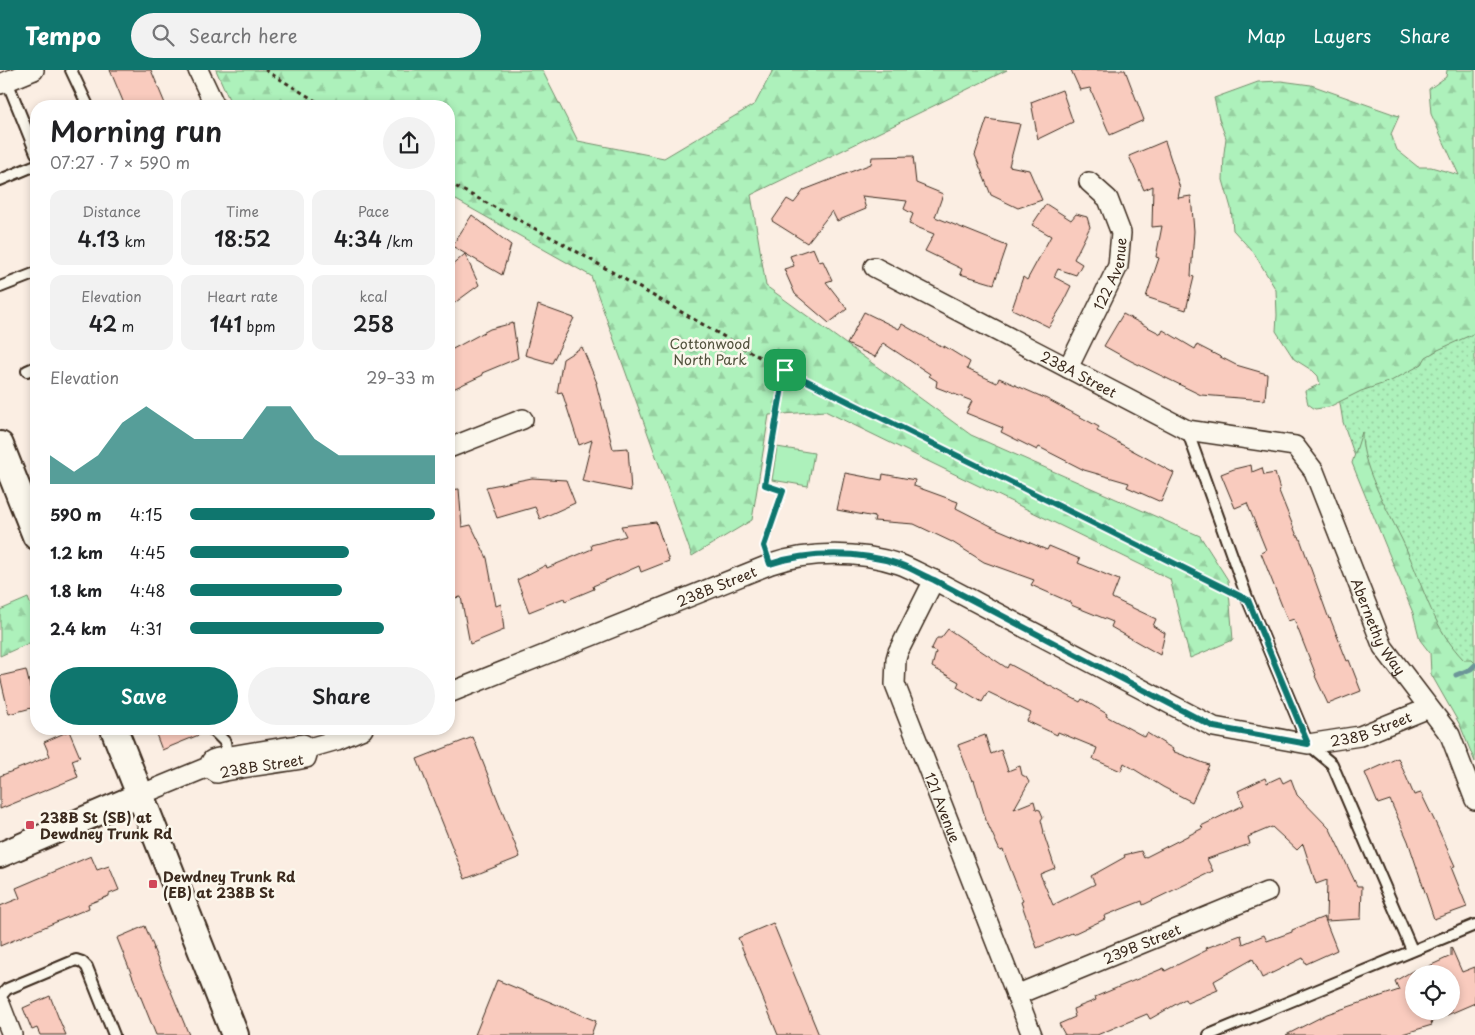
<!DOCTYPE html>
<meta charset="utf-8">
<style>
body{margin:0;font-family:"Playpen Sans",sans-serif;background:#f2f2f2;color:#202124;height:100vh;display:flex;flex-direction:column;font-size:19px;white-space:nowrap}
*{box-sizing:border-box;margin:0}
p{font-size:16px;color:#757577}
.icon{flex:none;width:28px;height:28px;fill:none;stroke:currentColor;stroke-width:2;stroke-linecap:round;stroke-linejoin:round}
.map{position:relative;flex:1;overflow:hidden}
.sheet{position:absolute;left:30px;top:30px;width:425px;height:635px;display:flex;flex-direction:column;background:#fff;border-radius:20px;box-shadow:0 2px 8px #0003}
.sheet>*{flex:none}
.tools{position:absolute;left:1405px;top:895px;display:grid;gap:10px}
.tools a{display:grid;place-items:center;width:55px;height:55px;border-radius:50%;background:#fff;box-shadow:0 2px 8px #0003;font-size:25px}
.pin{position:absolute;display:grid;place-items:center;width:42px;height:42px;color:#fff;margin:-21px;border-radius:10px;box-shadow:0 2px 8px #0006}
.round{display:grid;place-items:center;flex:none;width:52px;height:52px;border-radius:26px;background:#f2f2f2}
.overview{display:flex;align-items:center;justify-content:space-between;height:85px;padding:0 20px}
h1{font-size:28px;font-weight:600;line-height:38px}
.stats{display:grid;grid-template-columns:repeat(3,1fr);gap:8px;height:85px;padding:5px 20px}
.stats div{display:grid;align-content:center;border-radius:12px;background:#f2f2f2;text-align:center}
.stats b{font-size:21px;font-weight:600}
.stats small{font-size:14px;font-weight:400}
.stats p{font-size:14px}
.chart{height:140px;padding:10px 20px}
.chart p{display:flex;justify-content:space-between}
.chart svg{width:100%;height:90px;margin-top:5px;fill:#0f766e;opacity:.7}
.button{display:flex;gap:10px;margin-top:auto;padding:10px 20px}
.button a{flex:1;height:58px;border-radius:30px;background:#0f766e;color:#fff;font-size:20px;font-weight:600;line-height:58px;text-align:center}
.button a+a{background:#f2f2f2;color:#202124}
ul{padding:0 20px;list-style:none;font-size:16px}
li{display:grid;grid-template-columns:80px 60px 1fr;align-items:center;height:38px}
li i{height:12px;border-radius:6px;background:#0f766e}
header{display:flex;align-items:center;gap:30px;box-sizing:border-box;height:70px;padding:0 25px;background:#0f766e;color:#fff}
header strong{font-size:24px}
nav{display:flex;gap:28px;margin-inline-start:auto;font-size:18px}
.search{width:350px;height:45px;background:#f2f2f2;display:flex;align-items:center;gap:12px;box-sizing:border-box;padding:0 18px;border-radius:28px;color:#757577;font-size:19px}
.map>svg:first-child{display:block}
.green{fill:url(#green-dots);stroke:#748e6c}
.forest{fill:url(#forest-firs);stroke:#748e6c}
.pitch{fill:#adf1bb;stroke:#748e6c}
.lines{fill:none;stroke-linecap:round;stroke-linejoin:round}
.stream{stroke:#6c9598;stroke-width:5}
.building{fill:#f9cbbe;stroke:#3b2a1e;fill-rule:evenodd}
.service-casing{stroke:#3b2a1e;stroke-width:14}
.minor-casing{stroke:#3b2a1e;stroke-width:22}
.tertiary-casing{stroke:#3b2a1e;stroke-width:28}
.secondary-casing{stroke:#3b2a1e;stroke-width:30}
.path{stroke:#3b2a1e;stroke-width:3;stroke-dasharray:4 4;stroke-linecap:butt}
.service{stroke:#fbf7ec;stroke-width:10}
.minor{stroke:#fbf7ec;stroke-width:19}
.tertiary{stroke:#fbf7ec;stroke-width:24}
.secondary{stroke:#fbf7ec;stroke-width:26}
.route-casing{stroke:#fff;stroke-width:10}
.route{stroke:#0f766e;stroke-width:6}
.poi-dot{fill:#d1495b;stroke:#fbf7ec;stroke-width:2}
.labels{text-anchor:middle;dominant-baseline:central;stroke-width:5;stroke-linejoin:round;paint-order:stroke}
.street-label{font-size:14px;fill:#3b2a1e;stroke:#fbf7ec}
.park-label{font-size:14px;fill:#52523d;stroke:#fbf7ec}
.poi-label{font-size:14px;font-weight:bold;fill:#3b2a1e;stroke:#fbf7ec;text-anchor:start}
</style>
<header>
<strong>Tempo</strong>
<div class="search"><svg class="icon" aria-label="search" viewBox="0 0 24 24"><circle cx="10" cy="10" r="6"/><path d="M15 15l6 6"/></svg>Search here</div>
<nav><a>Map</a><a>Layers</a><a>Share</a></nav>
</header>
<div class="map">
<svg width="1475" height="965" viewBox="0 0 1475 965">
<defs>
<pattern id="green-dots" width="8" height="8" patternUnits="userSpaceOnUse" patternTransform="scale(1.25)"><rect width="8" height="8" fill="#adf1bb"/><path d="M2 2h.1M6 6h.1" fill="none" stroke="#96cfa0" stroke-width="1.8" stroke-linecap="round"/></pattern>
<pattern id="forest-firs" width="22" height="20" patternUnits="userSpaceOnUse" patternTransform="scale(1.25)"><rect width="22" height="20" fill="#adf1bb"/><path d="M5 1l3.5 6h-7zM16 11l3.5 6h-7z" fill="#96cfa0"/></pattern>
</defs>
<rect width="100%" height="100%" fill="#fbeee3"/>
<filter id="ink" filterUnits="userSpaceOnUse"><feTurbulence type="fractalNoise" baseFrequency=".02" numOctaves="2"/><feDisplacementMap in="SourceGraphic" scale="10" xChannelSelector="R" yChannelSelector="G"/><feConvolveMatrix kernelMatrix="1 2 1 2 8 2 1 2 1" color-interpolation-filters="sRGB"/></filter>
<g filter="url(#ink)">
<path class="green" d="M1475,249V678L1367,421L1343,352L1336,309Z"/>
<path class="forest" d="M216,0H542L578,71L664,88L755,34L773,0H1007L751,125L766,216L971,365L1200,466L1228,510L1233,570L1190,588L1170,509L825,341L769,345L752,450L692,486L591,206L449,126V36H232Z
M1447,0H1475V263L1438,280L1426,287L1422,294L1417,297L1391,311L1361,321L1329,337L1315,339L1308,334L1305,321L1320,314L1318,306L1313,301L1294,289L1276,261L1277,245L1276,220L1254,183L1233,160L1231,138L1223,110L1224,83L1226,68L1219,49L1214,28L1258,12L1281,11L1311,15L1399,46L1391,64L1397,80L1418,97H1431L1459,105L1431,44L1429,19L1446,7Z
M1362,362C1361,401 1393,447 1408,483C1425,522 1434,559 1464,590H1472L1475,593V692L1460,655L1431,604L1430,583L1420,570L1413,543L1352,393Z
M28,528L36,549V570L0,586V540Z"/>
<path class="pitch" d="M777,377L814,383L808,416L772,410Z"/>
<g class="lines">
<path class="stream" d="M1456,605L1471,599L1475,595"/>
</g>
<path class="building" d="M110,0H151L166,36H125Z
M1071,0H1125L1144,50L1110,65L1090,18L1080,20Z
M1062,20L1073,52L1038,69L1031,32Z
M987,49L1020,54L1009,96L1029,100L1042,130L1018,138L991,125L975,85Z
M1165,71L1180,118L1178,128L1191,126L1194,161L1191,206L1194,207L1186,240L1146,227L1159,188L1156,187L1162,156L1152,157L1153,116L1144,120L1129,86Z
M913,86L916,113L943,124L935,147L1007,176L994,214L960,204L962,199L925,181L934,164L909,154L913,144L904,139L907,131L862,126L866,139L837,151L832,141L807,173L772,151L787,129L794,133L804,120L871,94L872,87Z
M1046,134L1071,150L1076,144L1087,147L1090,157L1074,189L1082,194L1076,205L1058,199L1054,207L1071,216L1064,230L1065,231L1049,257L1012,239L1023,207L1027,210L1051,166L1032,155Z
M472,145L511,175L502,205L452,176Z
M813,178L819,192L823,191L832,210L826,212L847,239L829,253L795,224L784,199L794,196L790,186Z
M465,184L479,215L449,237V198Z
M538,235L574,248L552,293L525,285Z
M864,242L899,259L902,254L944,278V276L970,292L967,299L997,313L999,308L1047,329L1099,357L1097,361L1174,403L1161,432L1127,417L1129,413L1084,400L1039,377L1037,380L1001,362L1003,358L966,343L972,331L936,317L937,311L929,306L930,304L883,273L875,287L847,274Z
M1123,244L1161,264L1163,260L1195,279L1197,275L1236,295L1267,304L1265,330L1201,325L1131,291L1104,276Z
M513,253L518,288L482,303L483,305L453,319L449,303V281L490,259Z
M582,277L597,313H596L613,379L628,378L631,421L582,411L592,370L579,375L562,322L557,323L563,289Z
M1251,395L1252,402L1262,398L1264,405L1275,403L1280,420L1279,421L1297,466H1299L1329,549L1330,548L1347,591L1349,590L1361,621L1328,634L1315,606L1316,605L1294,549L1288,551L1261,483L1266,480L1247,433L1235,438L1221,404L1234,399Z
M845,403L882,410L883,404L915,410L914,416L958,432L956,438L995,458L1047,480L1049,476L1080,489L1078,493L1119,510L1112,528L1156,549L1153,556L1165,563L1160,585L1111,557L1113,552L1071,535L1072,533L1031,515L1034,510L984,492L952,472L914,454L874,451L875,447L837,440Z
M532,408L566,410L575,433L540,449L535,437L497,448L486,417Z
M459,419L462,457L471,455L487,488L496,536L501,534L504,560L470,574L461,527L454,528L449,488V420Z
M656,452L669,491L641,502L639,496L593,516L594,519L565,531L564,528L529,542L517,510L546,495L547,498L592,479L591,475L626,466L621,456Z
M948,559L1007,598L1009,594L1080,632L1082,629L1107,644L1106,646L1145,667L1147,663L1173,679L1172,681L1209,695L1192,732L1163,717L1124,693L1121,701L1093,689L1097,678L1058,662L1057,665L1027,651L1031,643L988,622L982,632L957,617L959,612L932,597L936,582L931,580L937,568H941Z
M26,600L35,637L9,644L0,606Z
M154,659H205L206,662L162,680Z
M69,661L80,687L72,690L78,707L0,739V706L50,686L44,672Z
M985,665L991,684L1001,680L1008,701L1020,696L1022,705L1026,707L1029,712L1014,739L1034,731L1036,739L1040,740L1043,747L1041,750L1044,762H1043L1055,798L1040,804L1053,835L1095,814L1091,806L1125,787L1124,785L1141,781L1144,788L1203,758L1201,756L1244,735L1238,721L1265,708L1267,713L1280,707L1283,713L1291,709L1297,725L1330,759L1357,816H1362L1361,849L1326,851L1327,810L1316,814L1303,774L1297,780L1272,757L1248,767L1250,774L1207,789L1213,801L1143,835L1142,831L1104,846L1105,849L1073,864L1072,863L1037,878L1021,832L1023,831L1003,780L1000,781L986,750L974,710L972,711L958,675Z
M473,667L520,787L465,809L417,689Z
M1398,688L1414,725L1421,723L1437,756L1455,796L1451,797L1467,837L1434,849L1408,771L1390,730L1378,734L1365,703Z
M91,786L97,800L109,796L119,820L109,824V826L88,834L89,838L0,876V836L20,828L16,818Z
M1324,847L1337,880L1306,894L1303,888L1262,908L1253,889L1214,911L1218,920L1187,933L1185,929L1150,949L1147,944L1097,965H1065L1059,954L1075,947L1073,939L1096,930L1095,927L1164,898L1165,901L1207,880L1206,878L1241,865L1243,874L1264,865L1267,871L1292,862V860Z
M773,853L819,965H778L738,868Z
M145,856L154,878H153L189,965H156L117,868Z
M1451,877L1462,902L1475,897V933L1431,952L1432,955L1399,965H1286L1327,944L1399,920L1395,911L1414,900V903L1451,886ZM1414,904H1451V941H1414Z
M497,910L596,951L591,965H475Z
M50,926L59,949L66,965H40L37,958L32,960L23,938Z"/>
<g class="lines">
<defs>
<path id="service" d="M71,0L88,36
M7,11L36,83
M0,110L36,95
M0,217L36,203
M27,301L36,297
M1187,360L1248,530L1308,674L1332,694L1412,880
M212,659L225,672L227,685
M0,927L7,919L76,890L82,892L87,897L114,965
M1209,965L1475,855"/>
<g id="minor">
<path d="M198,0L215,36"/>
<path d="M0,14L34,0"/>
<path id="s1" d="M874,197L1187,360L1295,376L1314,401L1383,577L1450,665L1475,730"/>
<path id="s2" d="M1068,298L1118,196L1121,163L1108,129L1089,112"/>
<path d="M449,378L523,349"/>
<path id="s3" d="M934,510L898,582L896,589L895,614L1032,965"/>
<path id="s4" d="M449,623L771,494C809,481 860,481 899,494C911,498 922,505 934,510L1214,657L1308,674L1360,666L1429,638"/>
<path d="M309,678L337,670L363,659"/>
<path id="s5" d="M208,697L217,703C246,696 276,694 306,688L309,678"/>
<path d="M140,725L208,697L212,690L218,688L303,674L309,678"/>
<path id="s6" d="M1016,925L1267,822"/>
<path d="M0,934L12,965"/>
</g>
<path id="tertiary" d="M0,785L140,725"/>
<path id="secondary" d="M0,375L36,466
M114,659L235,965"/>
</defs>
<use href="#service" class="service-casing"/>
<use href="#minor" class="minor-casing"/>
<use href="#tertiary" class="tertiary-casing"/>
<use href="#secondary" class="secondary-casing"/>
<path class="path" d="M265,0L324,36
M449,113L560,172L761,288L1232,523
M765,478L764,476L783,421L765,415L785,300"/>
<use href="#service" class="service"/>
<use href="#minor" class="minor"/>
<use href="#tertiary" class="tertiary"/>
<use href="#secondary" class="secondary"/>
</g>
</g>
<g class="lines" filter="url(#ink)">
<defs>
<path id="route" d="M785,300L1248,530L1308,674L1214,657L934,510C922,505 911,498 899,494C860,481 809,481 770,494L764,476L783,421L765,415Z"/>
</defs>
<use href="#route" class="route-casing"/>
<use href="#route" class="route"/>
</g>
<g class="poi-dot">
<rect x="25" y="750" width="10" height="10" rx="2.5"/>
<rect x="148" y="809" width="10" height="10" rx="2.5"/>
</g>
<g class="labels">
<g class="street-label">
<text stroke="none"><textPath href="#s2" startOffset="104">122 Avenue</textPath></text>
<text stroke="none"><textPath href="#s1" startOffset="231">238A Street</textPath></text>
<text stroke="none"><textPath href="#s4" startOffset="288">238B Street</textPath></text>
<text stroke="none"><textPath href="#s1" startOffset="662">Abernethy Way</textPath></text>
<text stroke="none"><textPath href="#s4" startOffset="992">238B Street</textPath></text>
<text stroke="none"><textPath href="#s5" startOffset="56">238B Street</textPath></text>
<text stroke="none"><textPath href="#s3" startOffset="245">121 Avenue</textPath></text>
<text stroke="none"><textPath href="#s6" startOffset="136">239B Street</textPath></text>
</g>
<g class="park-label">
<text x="710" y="273">Cottonwood<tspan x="710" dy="16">North Park</tspan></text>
</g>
<g class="poi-label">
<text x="40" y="747">238B St (SB) at<tspan x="40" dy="16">Dewdney Trunk Rd</tspan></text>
<text x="163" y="806">Dewdney Trunk Rd<tspan x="163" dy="16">(EB) at 238B St</tspan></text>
</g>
</g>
</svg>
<div class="tools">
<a><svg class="icon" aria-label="locate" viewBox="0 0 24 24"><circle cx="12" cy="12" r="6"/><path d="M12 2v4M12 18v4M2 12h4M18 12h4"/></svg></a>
</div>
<div class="pin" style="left:785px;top:300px;background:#1e9e55"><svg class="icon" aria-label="arrive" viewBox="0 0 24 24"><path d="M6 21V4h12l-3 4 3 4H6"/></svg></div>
<section class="sheet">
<div class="overview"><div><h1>Morning run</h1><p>07:27 · 7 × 590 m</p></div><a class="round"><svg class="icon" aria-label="share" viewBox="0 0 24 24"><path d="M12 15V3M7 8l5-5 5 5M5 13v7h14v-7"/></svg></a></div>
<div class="stats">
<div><p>Distance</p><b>4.13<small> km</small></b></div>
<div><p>Time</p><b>18:52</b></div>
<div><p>Pace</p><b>4:34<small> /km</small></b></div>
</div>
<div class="stats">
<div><p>Elevation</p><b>42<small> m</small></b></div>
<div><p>Heart rate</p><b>141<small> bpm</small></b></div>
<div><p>kcal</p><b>258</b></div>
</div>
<div class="chart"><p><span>Elevation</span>29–33 m</p>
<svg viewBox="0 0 160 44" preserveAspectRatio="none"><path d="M0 44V30L10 38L20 30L30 14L40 6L50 14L60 22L70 22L80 22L90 6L100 6L110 22L120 30L130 30L140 30L150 30L160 30V44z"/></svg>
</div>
<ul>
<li><b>590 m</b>4:15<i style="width:100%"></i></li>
<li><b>1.2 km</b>4:45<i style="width:65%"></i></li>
<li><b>1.8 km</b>4:48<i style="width:62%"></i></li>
<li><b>2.4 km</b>4:31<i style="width:79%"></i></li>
</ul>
<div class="button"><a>Save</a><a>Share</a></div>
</section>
</div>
